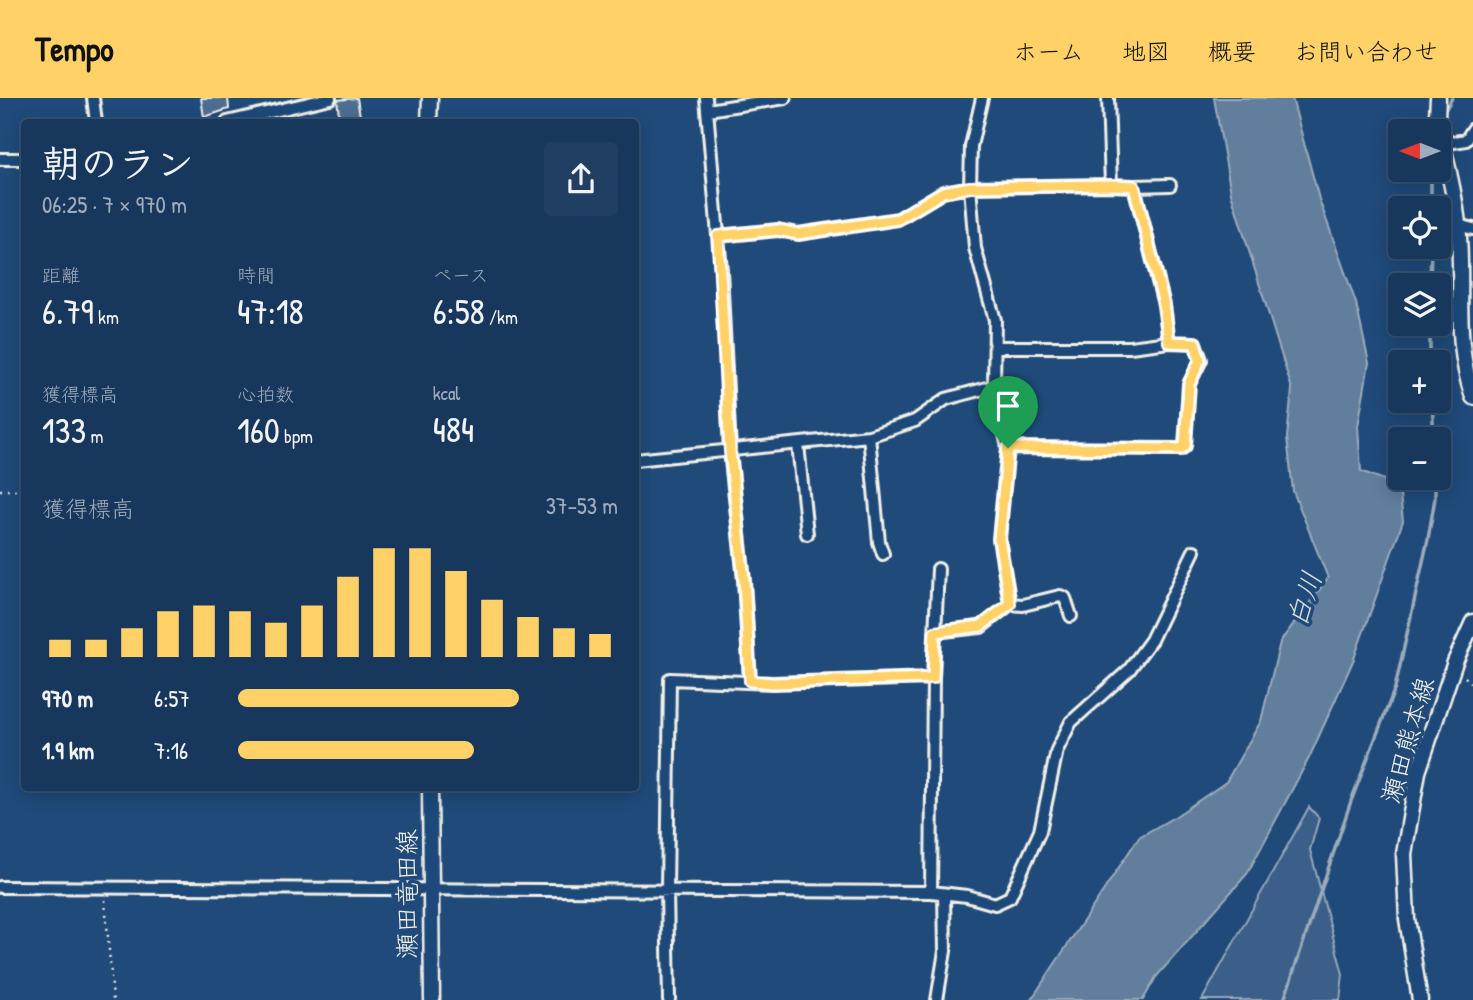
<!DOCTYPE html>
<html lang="ja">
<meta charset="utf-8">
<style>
body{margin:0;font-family:"Patrick Hand","Klee One",sans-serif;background:#203f62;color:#f1f3f6;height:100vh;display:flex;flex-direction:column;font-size:26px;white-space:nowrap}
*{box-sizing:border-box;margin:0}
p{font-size:23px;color:#9eacbb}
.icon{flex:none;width:38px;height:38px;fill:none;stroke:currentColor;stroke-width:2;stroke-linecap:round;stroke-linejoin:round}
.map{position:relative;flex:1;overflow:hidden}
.drawer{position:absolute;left:21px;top:21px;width:618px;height:672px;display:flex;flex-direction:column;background:#17385c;border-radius:7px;box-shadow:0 4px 18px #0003,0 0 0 2px #365272}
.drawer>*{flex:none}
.needle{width:46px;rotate:270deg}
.controls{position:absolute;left:1388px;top:21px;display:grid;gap:14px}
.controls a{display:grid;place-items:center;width:63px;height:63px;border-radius:7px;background:#17385c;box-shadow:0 4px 18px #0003,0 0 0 2px #365272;font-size:35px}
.pin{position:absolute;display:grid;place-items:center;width:60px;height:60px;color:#fff;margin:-72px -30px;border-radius:50% 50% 50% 0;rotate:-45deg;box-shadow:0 0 7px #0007}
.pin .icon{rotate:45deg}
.round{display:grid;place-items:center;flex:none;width:74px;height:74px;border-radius:7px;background:#203f62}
.head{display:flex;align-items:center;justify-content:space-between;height:119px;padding:0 21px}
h1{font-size:38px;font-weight:600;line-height:52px}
.figures{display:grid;grid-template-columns:repeat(3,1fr);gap:10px;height:119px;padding:7px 21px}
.figures div{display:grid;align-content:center}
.figures b{font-size:35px;font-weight:600}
.figures small{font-size:19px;font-weight:400}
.figures p{font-size:19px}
.chart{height:196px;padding:14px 21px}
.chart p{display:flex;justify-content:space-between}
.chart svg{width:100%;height:126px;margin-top:7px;stroke:#ffd166;stroke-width:6}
ul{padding:0 21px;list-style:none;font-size:23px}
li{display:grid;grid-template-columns:112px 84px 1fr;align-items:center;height:52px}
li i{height:18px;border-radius:9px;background:#ffd166}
header{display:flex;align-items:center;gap:42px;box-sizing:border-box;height:98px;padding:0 35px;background:#ffd166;color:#111}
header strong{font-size:33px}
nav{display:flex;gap:38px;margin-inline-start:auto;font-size:24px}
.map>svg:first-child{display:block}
.green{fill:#3a5f88;stroke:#97a8b8;stroke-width:2}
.water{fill:#627e9d;stroke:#9cacbb;stroke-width:2}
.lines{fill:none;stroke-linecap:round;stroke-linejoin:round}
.stream{stroke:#9cacbb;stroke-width:3.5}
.building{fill:#4d6e92;stroke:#f4f1e8;stroke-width:2}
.minor-casing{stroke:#f4f1e8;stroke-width:16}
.secondary-casing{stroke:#f4f1e8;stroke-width:19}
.path{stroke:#f4f1e8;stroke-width:2.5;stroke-dasharray:2 5;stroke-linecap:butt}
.minor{stroke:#1f4a7a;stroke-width:10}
.secondary{stroke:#1f4a7a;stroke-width:14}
.route-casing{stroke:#fff;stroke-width:14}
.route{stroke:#ffd166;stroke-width:9}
.labels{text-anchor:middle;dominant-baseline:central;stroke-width:7;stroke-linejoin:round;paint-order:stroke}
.street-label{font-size:26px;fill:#f4f1e8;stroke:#1f4a7a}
.water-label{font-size:28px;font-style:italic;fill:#dee0dd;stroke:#1f4a7a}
</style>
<header>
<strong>Tempo</strong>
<nav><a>ホーム</a><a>地図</a><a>概要</a><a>お問い合わせ</a></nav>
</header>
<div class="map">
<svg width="1473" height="902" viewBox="0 0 1473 902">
<rect width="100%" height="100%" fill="#1f4a7a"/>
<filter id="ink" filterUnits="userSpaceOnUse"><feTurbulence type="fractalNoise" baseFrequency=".0143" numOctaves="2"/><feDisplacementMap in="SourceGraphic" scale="14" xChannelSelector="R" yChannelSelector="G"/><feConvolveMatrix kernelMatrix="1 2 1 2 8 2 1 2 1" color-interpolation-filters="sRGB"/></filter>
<g filter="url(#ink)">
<path class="green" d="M1309,709L1319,720L1310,752L1343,876L1340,902H1202Z"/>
<path class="water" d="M1214,0H1292L1319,101L1356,205L1369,265L1358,328L1361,373L1384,382L1398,379L1403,423L1353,563L1309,660L1247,776L1156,879L1143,902H1031L1139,739L1176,718L1226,684L1261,623L1280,544L1328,480L1293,393L1287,339L1292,291L1231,95Z"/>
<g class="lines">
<path class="stream" d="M1443,16L1452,0
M1431,110V72
M1430,187L1431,149
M1430,226V264
M1432,303L1434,341
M1284,902L1351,703L1395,590L1428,441L1435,400V380"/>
</g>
<path class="building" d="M201,0H228L229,11L204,19Z
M357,0L361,24H340L337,2Z"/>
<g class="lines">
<defs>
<path id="minor" d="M93,0L96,24
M706,0L721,172L730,353L744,482L750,583
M708,12L785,0
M227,24L330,0
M1442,46L1466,42L1473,31
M0,61H24
M1134,88L1170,87
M1458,127L1473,131
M718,138L778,132L798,136L898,121L943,94L970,89L1111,87
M995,249H1130L1169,244L1164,207L1134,88L1111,87L1108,0
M869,338L879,444L883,456
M798,346L807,436
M1008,350L1181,351L1185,348L1189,286L1201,262L1195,245L1169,244
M635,362L869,338L915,323L946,301L994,288
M1010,506L1023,507L1060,498L1065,500L1071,518
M935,534L981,529L1010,506L999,441L1008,350L994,288L995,222L975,150L970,89L971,48L982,0
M0,789L931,794L933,580L938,471
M931,794L967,798L995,806L1010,799L1040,733L1057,652L1071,624L1129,572L1151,542L1194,453
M669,902L667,792L670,581L772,585L933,580
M937,902L945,853L944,796"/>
<path id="secondary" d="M1438,0L1437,18C1444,58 1457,99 1459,139C1463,197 1454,242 1473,299
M429,24L430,0
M430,690L432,902
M1420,902L1407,821L1404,756L1418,674L1455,564L1473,524"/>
</defs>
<use href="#minor" class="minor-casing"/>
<use href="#secondary" class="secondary-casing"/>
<path class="path" d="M0,392H24
M1465,579L1473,586
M105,802L113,902"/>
<use href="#minor" class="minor"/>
<use href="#secondary" class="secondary"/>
</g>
</g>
<g class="lines" filter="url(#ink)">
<defs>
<path id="route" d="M1111,87L1134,88L1164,207L1169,244L1195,245L1200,262L1189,286L1185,348L1181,351L1008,350L999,441L1010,506L981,528L935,534L933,580L772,585L750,583L744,482L730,353L718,138L778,132L798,136L898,121L943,94L970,89Z"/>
</defs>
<use href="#route" class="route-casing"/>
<use href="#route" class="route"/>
</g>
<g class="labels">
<g class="street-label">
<text transform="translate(1407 642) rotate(-74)">瀬田熊本線</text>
<text transform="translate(406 796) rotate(-90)">瀬田竜田線</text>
</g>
<g class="water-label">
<text transform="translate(1304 501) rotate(-72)">白川</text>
</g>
</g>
</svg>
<div class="controls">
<a><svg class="needle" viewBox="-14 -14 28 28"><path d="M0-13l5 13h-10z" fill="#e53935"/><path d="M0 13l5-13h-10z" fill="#9eacbb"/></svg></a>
<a><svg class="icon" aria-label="locate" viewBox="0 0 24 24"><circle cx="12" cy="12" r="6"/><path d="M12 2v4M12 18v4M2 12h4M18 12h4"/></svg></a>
<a><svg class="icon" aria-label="layers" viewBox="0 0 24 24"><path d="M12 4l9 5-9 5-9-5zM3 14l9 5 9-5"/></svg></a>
<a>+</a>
<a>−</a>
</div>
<div class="pin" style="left:1008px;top:350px;background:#1e9e55"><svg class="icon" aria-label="arrive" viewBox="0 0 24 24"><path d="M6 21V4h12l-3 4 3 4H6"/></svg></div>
<section class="drawer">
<div class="head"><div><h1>朝のラン</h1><p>06:25 · 7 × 970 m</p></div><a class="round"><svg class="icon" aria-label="share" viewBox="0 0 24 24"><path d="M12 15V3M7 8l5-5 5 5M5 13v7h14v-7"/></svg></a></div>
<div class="figures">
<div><p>距離</p><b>6.79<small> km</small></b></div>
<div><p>時間</p><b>47:18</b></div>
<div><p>ペース</p><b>6:58<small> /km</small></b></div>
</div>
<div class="figures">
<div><p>獲得標高</p><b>133<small> m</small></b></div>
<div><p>心拍数</p><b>160<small> bpm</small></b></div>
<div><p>kcal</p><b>484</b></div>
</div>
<div class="chart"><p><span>獲得標高</span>37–53 m</p>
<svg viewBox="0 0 160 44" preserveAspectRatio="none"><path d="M5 44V38M15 44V38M25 44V34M35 44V28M45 44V26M55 44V28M65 44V32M75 44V26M85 44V16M95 44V6M105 44V6M115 44V14M125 44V24M135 44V30M145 44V34M155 44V36"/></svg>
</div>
<ul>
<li><b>970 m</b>6:57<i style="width:74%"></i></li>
<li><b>1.9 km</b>7:16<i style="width:62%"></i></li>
</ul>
</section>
</div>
